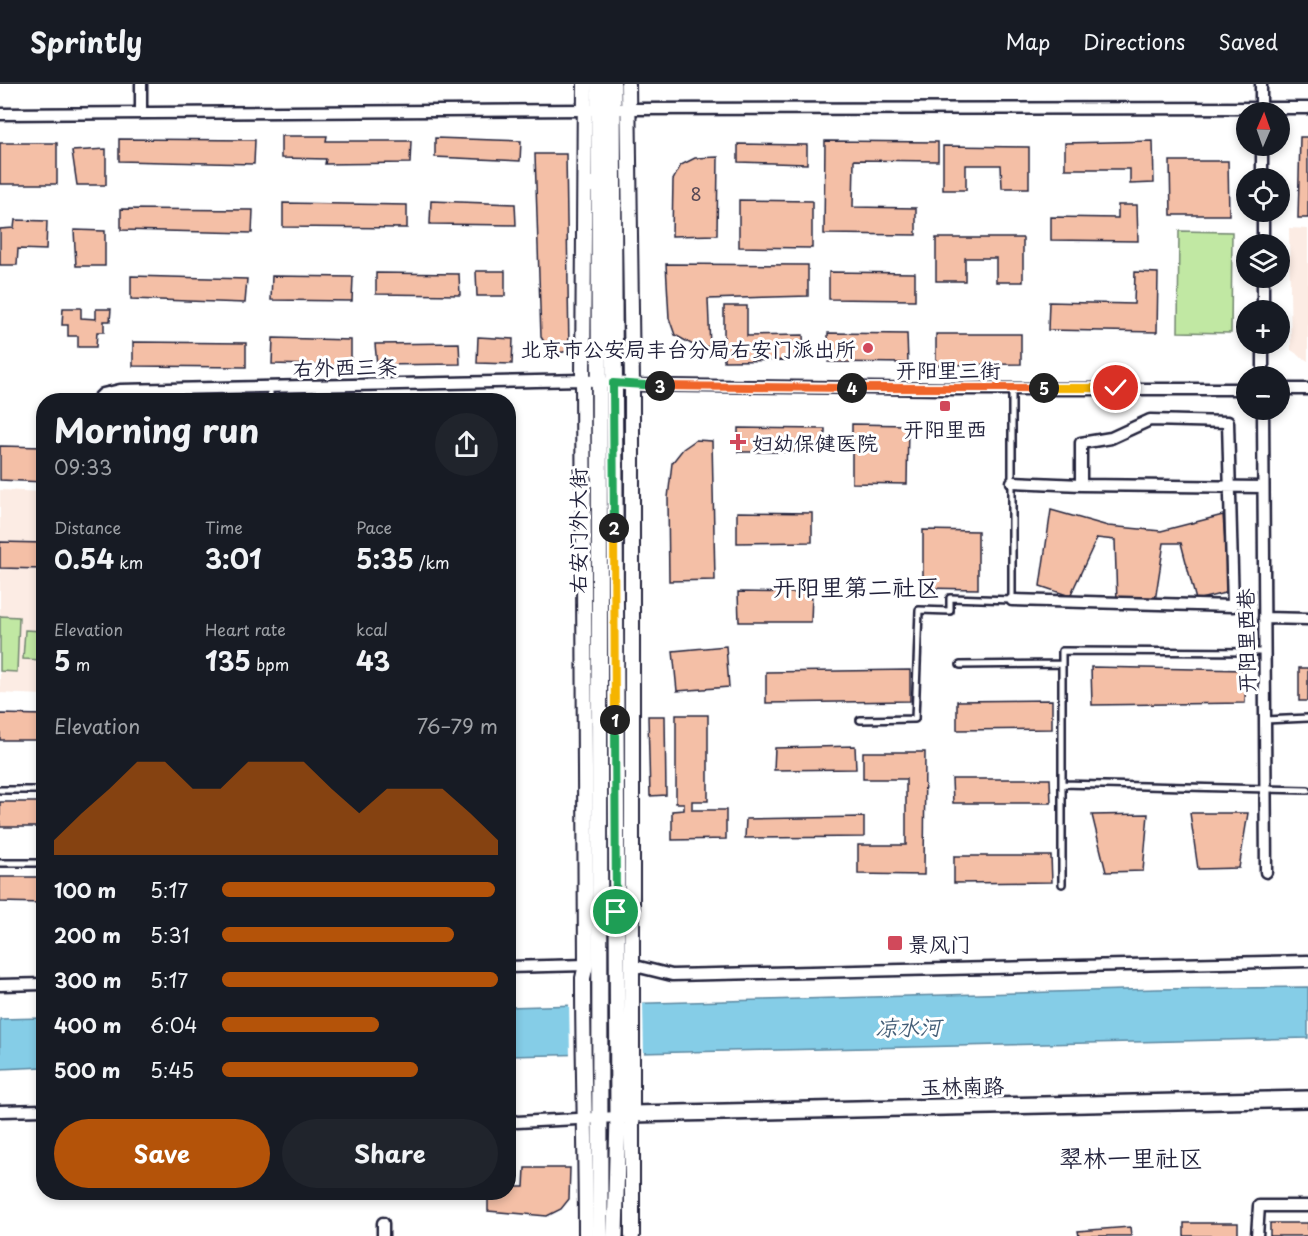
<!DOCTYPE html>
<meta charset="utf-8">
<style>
body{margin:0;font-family:"Playpen Sans","LXGW WenKai TC",sans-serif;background:#20242c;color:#f1f3f6;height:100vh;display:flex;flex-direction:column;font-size:22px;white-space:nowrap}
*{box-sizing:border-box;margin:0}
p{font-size:20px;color:#9ea1a6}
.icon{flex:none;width:33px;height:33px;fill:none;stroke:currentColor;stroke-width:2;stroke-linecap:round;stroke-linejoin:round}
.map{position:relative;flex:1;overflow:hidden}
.details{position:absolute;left:36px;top:309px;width:480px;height:807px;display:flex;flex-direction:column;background:#171b24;border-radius:24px;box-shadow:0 3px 9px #0003}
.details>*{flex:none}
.needle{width:39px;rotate:2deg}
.buttons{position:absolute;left:1236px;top:18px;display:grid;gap:12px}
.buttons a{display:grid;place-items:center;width:54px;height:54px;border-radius:50%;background:#171b24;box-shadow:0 3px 9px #0003;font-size:30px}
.pin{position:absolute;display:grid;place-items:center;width:51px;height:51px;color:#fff;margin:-26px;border:3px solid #fff;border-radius:50%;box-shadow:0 2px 6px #0007}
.km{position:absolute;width:30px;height:30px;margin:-15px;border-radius:50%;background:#222;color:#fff;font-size:16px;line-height:30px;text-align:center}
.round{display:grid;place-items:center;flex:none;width:63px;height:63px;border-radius:32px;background:#20242c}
.headline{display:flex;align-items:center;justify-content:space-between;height:102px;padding:0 18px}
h1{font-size:33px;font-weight:700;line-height:45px}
.metrics{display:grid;grid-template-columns:repeat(3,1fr);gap:9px;height:102px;padding:6px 18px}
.metrics div{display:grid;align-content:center}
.metrics b{font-size:26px;font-weight:700}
.metrics small{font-size:16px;font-weight:400}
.metrics p{font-size:16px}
.chart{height:168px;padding:12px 18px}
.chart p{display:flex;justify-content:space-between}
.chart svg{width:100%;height:108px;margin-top:6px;fill:#b45309;opacity:.7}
.cta{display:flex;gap:12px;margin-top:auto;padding:12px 18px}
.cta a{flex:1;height:69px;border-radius:36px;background:#b45309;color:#fff;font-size:24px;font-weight:700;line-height:69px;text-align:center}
.cta a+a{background:#20242c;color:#f1f3f6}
ul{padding:0 18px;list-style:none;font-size:20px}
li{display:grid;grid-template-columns:96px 72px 1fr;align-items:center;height:45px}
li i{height:15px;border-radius:8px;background:#b45309}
header{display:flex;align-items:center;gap:36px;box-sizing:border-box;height:84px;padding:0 30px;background:#171b24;border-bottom:2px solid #363941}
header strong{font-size:28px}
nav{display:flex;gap:33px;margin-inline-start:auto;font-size:21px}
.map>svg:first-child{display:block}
.built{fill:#fcece4}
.green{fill:#c1e8a3;stroke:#72856f;stroke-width:1.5}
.water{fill:#85cde7;stroke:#5d89a2;stroke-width:1.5}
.pier{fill:#fff}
.building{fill:#f4bfa6;stroke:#22223b;stroke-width:1.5}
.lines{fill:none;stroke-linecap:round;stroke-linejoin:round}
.service-casing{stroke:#22223b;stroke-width:10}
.minor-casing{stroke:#22223b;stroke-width:15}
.tertiary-casing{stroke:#22223b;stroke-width:18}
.secondary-casing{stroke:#22223b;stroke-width:20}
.service{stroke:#fff;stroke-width:5}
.minor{stroke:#fff;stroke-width:10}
.tertiary{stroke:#fff;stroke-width:14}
.secondary{stroke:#fff;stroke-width:15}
.split-1-casing{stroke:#fff;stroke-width:12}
.split-2-casing{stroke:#fff;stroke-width:12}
.split-3-casing{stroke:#fff;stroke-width:12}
.split-4-casing{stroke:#fff;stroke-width:12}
.split-5-casing{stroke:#fff;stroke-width:12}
.split-6-casing{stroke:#fff;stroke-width:12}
.split-1{stroke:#22a559;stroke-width:8}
.split-2{stroke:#f5b400;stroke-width:8}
.split-3{stroke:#22a559;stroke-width:8}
.split-4{stroke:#f0652b;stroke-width:8}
.split-5{stroke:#f0652b;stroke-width:8}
.split-6{stroke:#f5b400;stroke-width:8}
.poi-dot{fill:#d1495b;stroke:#fff;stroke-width:2}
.labels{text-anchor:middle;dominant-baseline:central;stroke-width:6;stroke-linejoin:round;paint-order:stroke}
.number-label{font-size:18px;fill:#564956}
.poi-label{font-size:21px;fill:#22223b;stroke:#fff;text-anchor:start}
.street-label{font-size:21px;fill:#22223b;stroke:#fff}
.water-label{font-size:22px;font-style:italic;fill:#455e77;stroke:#fff}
.quarter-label{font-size:24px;fill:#22223b;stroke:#fff}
</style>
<header>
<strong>Sprintly</strong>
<nav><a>Map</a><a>Directions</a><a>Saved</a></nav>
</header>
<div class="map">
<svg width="1308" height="1152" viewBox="0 0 1308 1152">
<rect width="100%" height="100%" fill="#fff"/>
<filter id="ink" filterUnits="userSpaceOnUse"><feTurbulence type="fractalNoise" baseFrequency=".0167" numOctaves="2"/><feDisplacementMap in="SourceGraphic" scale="12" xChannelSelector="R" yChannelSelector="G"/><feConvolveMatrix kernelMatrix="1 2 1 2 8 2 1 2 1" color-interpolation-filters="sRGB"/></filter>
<g filter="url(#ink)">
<path class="built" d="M1289,144L1308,145V277L1291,266Z
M0,406L43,408V611L0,609Z"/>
<path class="green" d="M1179,147L1232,148L1231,249L1178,248Z
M0,532L19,533L17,588L0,587Z
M25,546L43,547V576L23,575Z"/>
<path class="water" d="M1308,903V954L509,972L508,923L1158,905Z
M43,934V983L0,985V935Z"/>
<path class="pier" d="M643,916L644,972L570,974L569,918Z"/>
<path class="building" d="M281,52H327L326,57H411L410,79L325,80L326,75L281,74Z
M1300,53H1308V134H1298Z
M435,54L521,57L520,77L435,73Z
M119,55L255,56L254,80L119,77Z
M825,57L938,58V77L854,76L853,123L916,124V151L824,150Z
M1153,57L1154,99L1130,100V85H1065V59Z
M0,59H57V100H0Z
M738,60L807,61V80L738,78Z
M943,62L1029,63V104H1002L1001,81H966V106H943Z
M106,65V101H77L72,67Z
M535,70H566L569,267L552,270L541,253Z
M718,73L717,151L672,152L673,96L681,81L695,74Z
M1170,77H1228L1229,131H1171Z
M739,116L812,117V164L739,163Z
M431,117L515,120L516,141L430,140Z
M283,119L407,121V144L283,143Z
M1118,121H1137L1138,157L1051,156V133L1118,134Z
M121,125L253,126L252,149L121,146Z
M15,136L47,137L46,166L18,165L17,181H0V145L14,144Z
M74,146L105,147V182H76Z
M936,154H1023V198H996V174H965V197H936Z
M666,180L808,181V212L708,215L710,263L693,261L675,251L669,234Z
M476,187H505V212H477Z
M829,188L915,189V216L829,215Z
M1135,188L1158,189L1157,248L1048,246L1049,218L1134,220Z
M376,189L459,190L460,211L376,210Z
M131,192L247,195L245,219L131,215Z
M272,192L353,193L352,217L271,216Z
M724,222H747V252L803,251L804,276L724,277Z
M63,224H81V234L96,235V225H111L110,237H104V248H97L96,263H78V252H68V241H62Z
M828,249L907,250L908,279L828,278Z
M936,250H1021V280L936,281Z
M478,253L513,255L512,280L477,279Z
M273,254L351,256V282L272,280Z
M133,258L246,259V283L133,282Z
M459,259L460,280L377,281L375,260Z
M852,340L908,341L907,400L852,399Z
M738,344L825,345V368H738Z
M696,356L712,357L715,496L669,497L668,414L672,379L683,365Z
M0,362L44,363V398L0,396Z
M1051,426L1108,442L1161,447L1223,431L1229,508L1196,516L1181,459H1164L1155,517L1117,518L1115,456L1097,454L1070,512L1040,502Z
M737,428L812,429V458L737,459Z
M923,446L978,447V505L923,504Z
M0,458L44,459V485L0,484Z
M738,508L812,509L811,538H739Z
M726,562L729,603L677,607L673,567Z
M1091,583L1246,586L1245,619L1092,621Z
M1299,584H1308V617H1299Z
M910,586V617L766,619V588Z
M1052,616V645L957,646V617Z
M0,630L44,631V656H0Z
M676,631H708V717H692V726H726V755L672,756V727L684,726V719H676Z
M648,632H665L666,711L650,712Z
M855,662L856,685L774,686L775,664Z
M863,668H925L924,791L858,790V761H906V695H863Z
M952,695H1050L1051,719H953Z
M0,718H44V743H0Z
M1190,729H1248L1239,784L1198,785Z
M1148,730L1143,787L1106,788L1092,731Z
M864,733V753L745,754L746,735Z
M954,772H1051L1052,798L954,799Z
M0,793H44V819L0,818Z
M525,1084H570L569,1115L561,1125L547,1132L488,1127V1108H508V1103H524Z
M1184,1139H1238V1152H1184Z
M1270,1139H1308V1152H1270Z
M1130,1143L1131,1152H1079L1078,1147Z"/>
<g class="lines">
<defs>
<path id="service" d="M270,316V303
M960,581L1062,580
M860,636L915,635L919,526L950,527V514L1012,516V304
M1265,636L1308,634
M1062,700L1308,706
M0,706H44
M0,779H44
M1062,800V567L1264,568"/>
<path id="minor" d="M1261,0V28
M606,25L1308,24
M141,29V0
M0,30L591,26
M1262,62V94
M1263,128V160
M1263,194V226
M1263,292V260
M1280,305H1308
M97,316L103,310L120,306L583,296L632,301L945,305H1246
M1263,326L1266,788
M1012,398L1081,401V359L1111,354L1150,336L1228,338L1233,522L1012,516
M1081,401L1263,403
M1264,534L1308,535
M631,881L672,891L1308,877
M508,883L586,881
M0,901L44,900
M0,1027L44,1026
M508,1035L517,1038L618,1033
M383,1139V1152
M1257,1152L1259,1122H1308"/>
<path id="tertiary" d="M585,0L583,296L586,881L583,894C583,980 586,1066 586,1152
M628,0L632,301V1152"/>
<path id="secondary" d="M599,0L600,1152
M613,0L618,1033L615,1152
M618,1033L632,1030L1308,1015"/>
</defs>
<use href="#service" class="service-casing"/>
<use href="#minor" class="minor-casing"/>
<use href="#tertiary" class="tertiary-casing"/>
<use href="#secondary" class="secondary-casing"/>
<use href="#service" class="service"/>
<use href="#minor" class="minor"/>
<use href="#tertiary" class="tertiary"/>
<use href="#secondary" class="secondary"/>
</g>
</g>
<g class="lines" filter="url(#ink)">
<defs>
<path id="split-1" d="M615,636L616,828"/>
<path id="split-2" d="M614,444L615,636"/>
<path id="split-3" d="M614,444L613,299L660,302"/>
<path id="split-4" d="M660,302L852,304"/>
<path id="split-5" d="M852,304H1044"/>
<path id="split-6" d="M1044,304H1116"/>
</defs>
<use href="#split-1" class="split-1-casing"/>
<use href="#split-2" class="split-2-casing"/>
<use href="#split-3" class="split-3-casing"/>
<use href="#split-4" class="split-4-casing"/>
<use href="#split-5" class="split-5-casing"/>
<use href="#split-6" class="split-6-casing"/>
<use href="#split-1" class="split-1"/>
<use href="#split-2" class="split-2"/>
<use href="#split-3" class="split-3"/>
<use href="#split-4" class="split-4"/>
<use href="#split-5" class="split-5"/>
<use href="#split-6" class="split-6"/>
</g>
<g class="poi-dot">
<circle cx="868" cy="264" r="6"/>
<rect x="939" y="316" width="12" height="12" rx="3"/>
<path d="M735 349h6v6h6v6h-6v6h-6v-6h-6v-6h6z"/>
<rect x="887" y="851" width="16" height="16" rx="3"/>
</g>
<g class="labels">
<g class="number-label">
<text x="696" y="109">8</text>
</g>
<g class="poi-label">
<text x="856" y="264" text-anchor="end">北京市公安局丰台分局右安门派出所</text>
<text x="945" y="344" text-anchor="middle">开阳里西</text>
<text x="752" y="358">妇幼保健医院</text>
<text x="908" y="859">景风门</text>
</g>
<g class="street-label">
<text transform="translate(345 282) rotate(-1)">右外西三条</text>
<text x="948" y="285">开阳里三街</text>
<text transform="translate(577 447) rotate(-90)">右安门外大街</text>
<text transform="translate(1245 557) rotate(-91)">开阳里西巷</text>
<text transform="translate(962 1001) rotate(-1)">玉林南路</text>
</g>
<g class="water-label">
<text transform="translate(908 942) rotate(-1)">凉水河</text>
</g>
<g class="quarter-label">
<text x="856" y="502">开阳里第二社区</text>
<text x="1131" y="1073">翠林一里社区</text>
</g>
</g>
</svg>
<div class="buttons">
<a><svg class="needle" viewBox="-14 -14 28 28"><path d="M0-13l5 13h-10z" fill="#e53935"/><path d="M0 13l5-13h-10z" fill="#9ea1a6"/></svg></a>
<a><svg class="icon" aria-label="locate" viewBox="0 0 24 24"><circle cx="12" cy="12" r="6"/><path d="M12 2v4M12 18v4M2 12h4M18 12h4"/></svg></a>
<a><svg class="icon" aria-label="layers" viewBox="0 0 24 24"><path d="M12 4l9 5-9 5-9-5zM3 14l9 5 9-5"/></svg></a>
<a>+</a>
<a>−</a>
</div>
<div class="pin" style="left:616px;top:828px;background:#1e9e55"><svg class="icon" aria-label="arrive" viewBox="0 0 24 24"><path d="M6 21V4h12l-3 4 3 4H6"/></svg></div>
<div class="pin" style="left:1116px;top:304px;background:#d93025"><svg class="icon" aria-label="check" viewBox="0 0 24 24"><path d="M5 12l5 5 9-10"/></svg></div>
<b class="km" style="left:615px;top:636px">1</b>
<b class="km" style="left:614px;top:444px">2</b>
<b class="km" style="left:660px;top:302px">3</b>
<b class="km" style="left:852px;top:304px">4</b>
<b class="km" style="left:1044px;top:304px">5</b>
<section class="details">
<div class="headline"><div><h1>Morning run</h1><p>09:33</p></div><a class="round"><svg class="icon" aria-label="share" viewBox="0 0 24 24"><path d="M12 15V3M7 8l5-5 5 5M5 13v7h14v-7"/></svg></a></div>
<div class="metrics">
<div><p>Distance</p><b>0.54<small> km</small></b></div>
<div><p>Time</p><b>3:01</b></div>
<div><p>Pace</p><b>5:35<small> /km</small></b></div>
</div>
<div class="metrics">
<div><p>Elevation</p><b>5<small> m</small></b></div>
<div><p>Heart rate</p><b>135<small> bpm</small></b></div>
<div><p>kcal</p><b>43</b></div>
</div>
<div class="chart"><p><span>Elevation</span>76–79 m</p>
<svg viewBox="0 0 160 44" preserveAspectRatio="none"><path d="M0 44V38L10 27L20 17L30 6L40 6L50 17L60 17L70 6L80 6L90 6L100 17L110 27L120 17L130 17L140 17L150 27L160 38V44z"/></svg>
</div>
<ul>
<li><b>100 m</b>5:17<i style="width:99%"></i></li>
<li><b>200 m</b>5:31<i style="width:84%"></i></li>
<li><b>300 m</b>5:17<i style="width:100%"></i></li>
<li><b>400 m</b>6:04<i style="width:57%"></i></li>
<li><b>500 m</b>5:45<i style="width:71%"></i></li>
</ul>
<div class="cta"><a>Save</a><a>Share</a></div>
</section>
</div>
